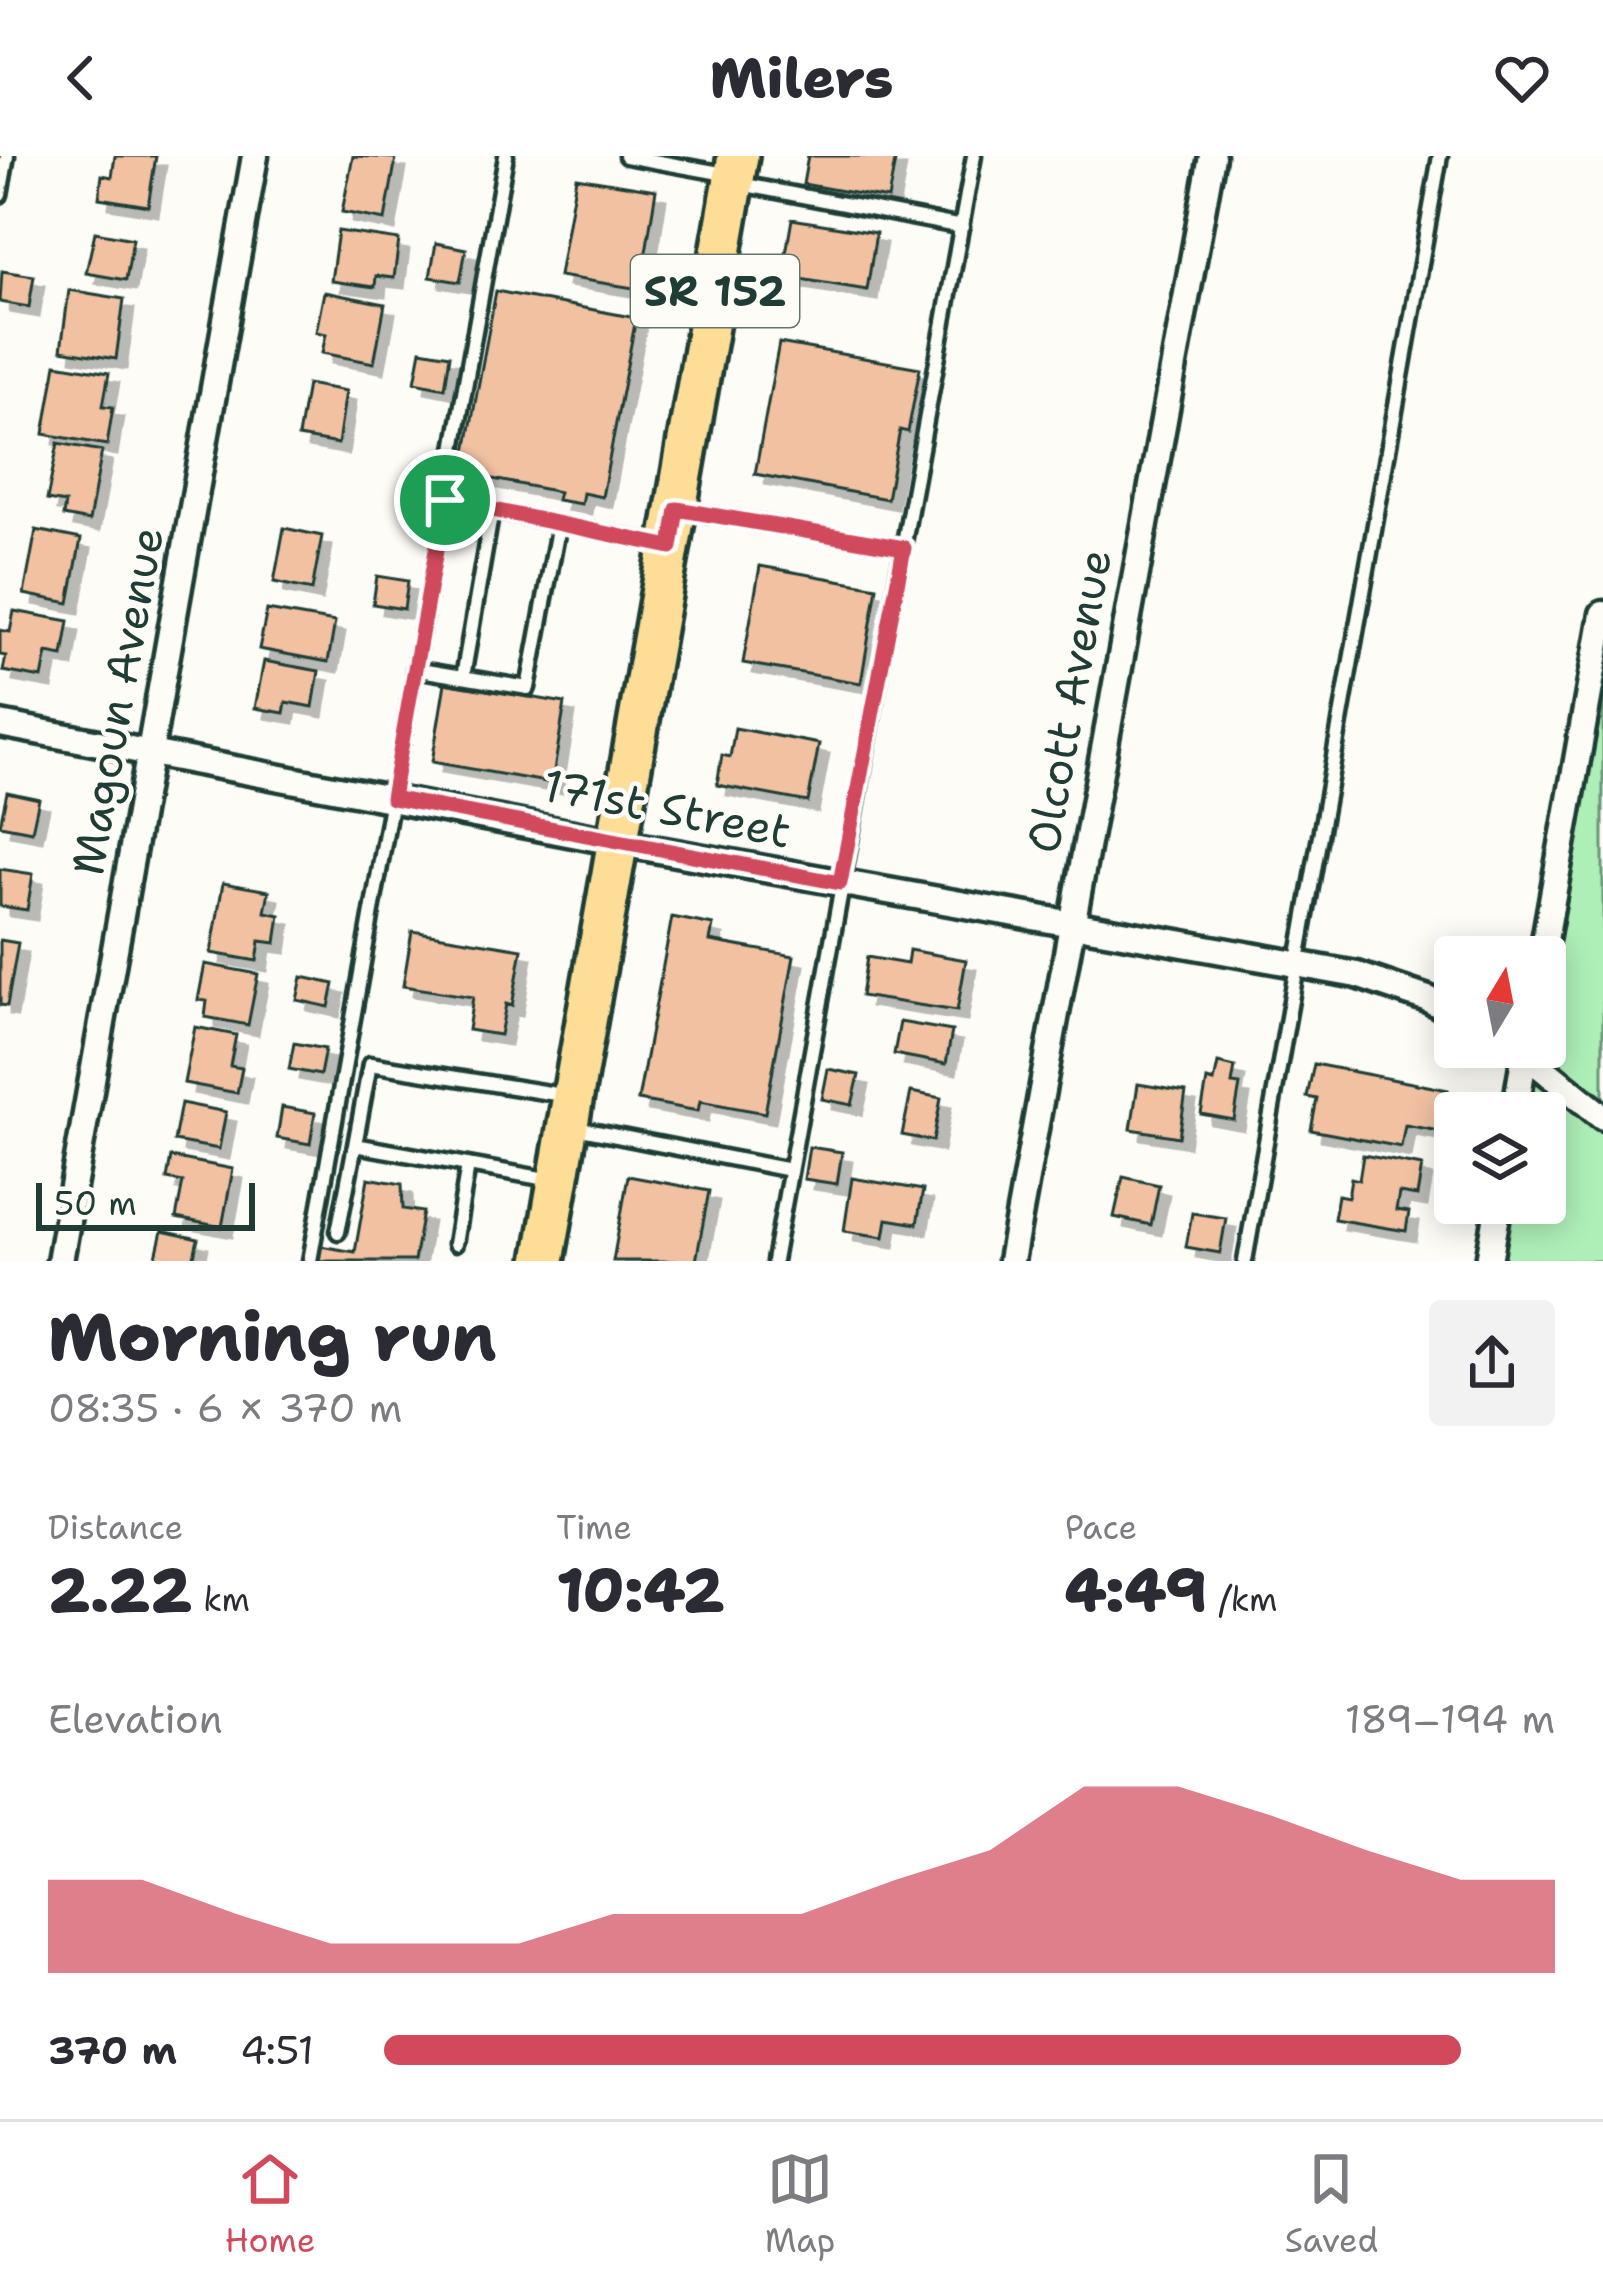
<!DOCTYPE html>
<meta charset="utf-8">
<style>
body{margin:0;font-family:"Shantell Sans",sans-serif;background:#f2f2f3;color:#2b2b33;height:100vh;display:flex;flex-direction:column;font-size:45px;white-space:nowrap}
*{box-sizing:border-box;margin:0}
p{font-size:39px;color:#7c7c81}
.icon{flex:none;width:66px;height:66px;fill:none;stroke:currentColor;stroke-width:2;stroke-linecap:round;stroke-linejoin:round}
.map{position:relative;height:1105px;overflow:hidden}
.side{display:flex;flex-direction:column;background:#fff;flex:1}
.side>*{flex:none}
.needle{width:78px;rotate:10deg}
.buttons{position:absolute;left:1434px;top:780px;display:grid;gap:24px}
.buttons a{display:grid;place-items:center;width:132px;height:132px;border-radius:12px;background:#fff;box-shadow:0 6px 30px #0003;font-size:60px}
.scale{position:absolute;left:36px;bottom:30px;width:219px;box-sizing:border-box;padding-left:12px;border:6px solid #1f3d34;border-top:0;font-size:33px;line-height:42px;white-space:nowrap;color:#1f3d34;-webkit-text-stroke:9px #fdfcf7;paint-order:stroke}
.pin{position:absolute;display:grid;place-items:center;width:102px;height:102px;color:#fff;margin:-51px;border:6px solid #fff;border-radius:50%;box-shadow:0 3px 12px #0007}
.round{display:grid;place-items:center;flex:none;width:126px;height:126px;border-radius:12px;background:#f2f2f3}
.headline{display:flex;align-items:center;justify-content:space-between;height:204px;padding:0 48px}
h1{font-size:66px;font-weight:800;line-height:90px}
.metrics{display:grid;grid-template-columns:repeat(3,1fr);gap:18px;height:204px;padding:12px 48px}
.metrics div{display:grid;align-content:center}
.metrics b{font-size:60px;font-weight:800}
.metrics small{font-size:33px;font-weight:400}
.metrics p{font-size:33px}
.chart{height:336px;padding:24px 48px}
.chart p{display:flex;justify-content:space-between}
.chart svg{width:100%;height:216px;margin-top:12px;fill:#d1495b;opacity:.7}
ul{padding:0 48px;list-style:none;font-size:39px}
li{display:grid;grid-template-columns:192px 144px 1fr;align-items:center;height:90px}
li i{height:30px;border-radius:15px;background:#d1495b}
header{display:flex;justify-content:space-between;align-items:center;height:156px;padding:0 48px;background:#fff;font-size:54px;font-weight:800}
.menu{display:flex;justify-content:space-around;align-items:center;height:168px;border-top:3px solid #e1e1e2;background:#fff;font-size:33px;color:#7c7c81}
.menu a{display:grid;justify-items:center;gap:6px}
.menu .current{color:#d1495b}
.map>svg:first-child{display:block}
.green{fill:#aeefb8;stroke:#669676;stroke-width:3}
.building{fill:#f2c1a2;stroke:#1f3d34;stroke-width:3;filter:url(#shadow)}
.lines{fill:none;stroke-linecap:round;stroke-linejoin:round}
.service-casing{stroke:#1f3d34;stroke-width:21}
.minor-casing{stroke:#1f3d34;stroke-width:33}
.primary-casing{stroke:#1f3d34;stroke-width:48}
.service{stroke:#fdfcf7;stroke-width:12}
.minor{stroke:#fdfcf7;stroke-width:24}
.primary{stroke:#fedd96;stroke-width:39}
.route-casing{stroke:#fff;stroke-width:24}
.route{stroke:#d1495b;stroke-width:15}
.labels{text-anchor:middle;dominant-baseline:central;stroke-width:9;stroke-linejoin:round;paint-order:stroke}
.shield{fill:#fdfcf7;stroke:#62766e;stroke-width:3}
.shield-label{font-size:42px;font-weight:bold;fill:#1f3d34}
.street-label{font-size:45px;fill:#1f3d34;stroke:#fdfcf7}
</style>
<header><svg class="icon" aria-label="back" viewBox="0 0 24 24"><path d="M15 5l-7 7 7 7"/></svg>Milers<svg class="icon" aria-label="heart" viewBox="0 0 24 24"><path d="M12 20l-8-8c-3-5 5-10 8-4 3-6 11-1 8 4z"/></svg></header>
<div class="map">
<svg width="1603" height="1105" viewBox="0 0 1603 1105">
<defs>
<filter id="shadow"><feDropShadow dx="10" dy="10" stdDeviation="0" flood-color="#0004"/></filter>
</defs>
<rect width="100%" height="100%" fill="#fdfcf7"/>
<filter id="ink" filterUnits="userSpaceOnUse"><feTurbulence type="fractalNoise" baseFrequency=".00833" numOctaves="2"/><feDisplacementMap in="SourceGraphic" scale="24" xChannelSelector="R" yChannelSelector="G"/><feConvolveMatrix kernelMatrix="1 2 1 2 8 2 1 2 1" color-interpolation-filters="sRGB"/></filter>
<g filter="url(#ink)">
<path class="green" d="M1603,541V1105H1503L1513,1047H1545V957H1529L1541,891H1545V868Z"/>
<path class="building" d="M115,0H156L148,50L99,42L102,19L112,21Z
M353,0L396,2L385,64L342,56Z
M808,0H896L888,43L803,28Z
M576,21L656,34L640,133L559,120Z
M792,63L876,77L867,134L782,120Z
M338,75L399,84L394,122L376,120L375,131L331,125Z
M95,76L133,83L126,124L86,117Z
M436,87L466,93L460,126L430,121Z
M2,115L34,120L29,151L0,146Z
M69,134L124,143L116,203L61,194Z
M496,135L636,162L602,341L583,337L581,348L557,344L559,336L462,317Z
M324,136L385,148L374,207L322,197L326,178L316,176Z
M779,187L920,212L908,276L900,274L887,343L755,318Z
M421,194L450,199L445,232L415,226Z
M56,208L109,217L103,250L113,251L107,289L44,278Z
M307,228L346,235L338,288L298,281Z
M58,287L102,295L89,365L63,360L65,347L47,344Z
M284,372L322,380L312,434L274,426Z
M36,374L81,383L69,447L24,438Z
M760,410L877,431L861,527L743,507Z
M377,420L408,425L404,453L373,448Z
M267,454L335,466L328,506L259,493Z
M14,455L69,465L63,500L47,497L42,522L3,515L6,500L0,499V474L10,476Z
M264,505L319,515L313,551L286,546L284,557L255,552Z
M445,527L565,547L552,627L432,606Z
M735,572L819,588L808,646L717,629L722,599L730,601Z
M7,636L39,643L32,675L0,669Z
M0,713L33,718L27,754L0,750Z
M223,727L269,735L265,756L280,759L276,787L260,785L257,805L211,797Z
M672,761L713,769L710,785L794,800L765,957L700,945L698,955L638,944Z
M412,775L522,793L512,850L506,848L500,879L468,874L473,841L403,830Z
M0,784L18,787L7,850L0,849Z
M909,794L966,804L957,855L861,840L867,801L907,808Z
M205,808L258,818L248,869L205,861L207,845L198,844Z
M302,821L334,828L329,851L297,844Z
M900,866L952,875L946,908L894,898Z
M195,871L236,879L230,910L242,912L237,937L184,927Z
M294,887L325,893L320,919L289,913Z
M1218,907L1235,911L1232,928L1240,929L1234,964L1201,958L1207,924L1214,926Z
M1314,908L1448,934L1440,975L1405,969L1401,991L1311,974L1317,943L1307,941Z
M828,913L859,919L852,949L822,943Z
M1138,928L1186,936L1179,981L1131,973Z
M911,936L941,942L933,985L902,979Z
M181,947L226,956L219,993L174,985Z
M282,951L315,957L310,988L277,982Z
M809,991L842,996L837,1028L804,1023Z
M1363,999L1422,1010L1417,1040L1399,1037L1396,1054L1409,1056L1406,1075L1334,1063L1338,1039L1348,1041L1351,1022L1359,1024Z
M171,1001L233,1013L222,1071L176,1062L183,1026L167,1023Z
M628,1020L709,1035L696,1105H613Z
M1123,1021L1159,1029L1151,1069L1114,1061Z
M368,1022L402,1028L403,1053L423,1056L414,1105H317L320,1090L355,1096Z
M852,1022L923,1034L917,1068L887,1063L884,1081L844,1075Z
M1192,1057L1226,1062L1220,1097L1186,1091Z
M162,1075L198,1083L193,1105H155Z"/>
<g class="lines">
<defs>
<path id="service" d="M626,0L731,19
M741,28L962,71
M0,39L7,0
M445,345L664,389
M684,354L904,392
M414,513L528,532L559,368
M463,521L492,354
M576,972L790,1014
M552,1024L355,989L370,908L568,940
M338,1076L355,989
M455,1088L468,1009
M310,1105L506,0
M774,1105L974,0
M1245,1105L1440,0"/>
<path id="minor" d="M0,568L620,687L1357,819L1428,843L1455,857
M1542,801L1603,458
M1516,891L1603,961
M1515,957L1526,891
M60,1105L255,0
M1011,1105L1212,0
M1489,1105L1499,1047"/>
<path id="primary" d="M544,1105L738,0"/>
</defs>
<use href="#service" class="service-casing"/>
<use href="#minor" class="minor-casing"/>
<use href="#primary" class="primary-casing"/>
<use href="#service" class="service"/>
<use href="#minor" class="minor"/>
<use href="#primary" class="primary"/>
</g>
</g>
<g class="lines" filter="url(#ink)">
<defs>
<path id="route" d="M445,344L671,391L677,353L904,392L840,727L392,642Z"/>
</defs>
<use href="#route" class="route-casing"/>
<use href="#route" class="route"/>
</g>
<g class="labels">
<rect class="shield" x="631" y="99" width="168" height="72" rx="9"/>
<g class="shield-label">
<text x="715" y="135">SR 152</text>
</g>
<g class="street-label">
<text transform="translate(117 545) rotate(-80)">Magoun Avenue</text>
<text transform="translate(1069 545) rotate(-80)">Olcott Avenue</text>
<text transform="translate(667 652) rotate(11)">171st Street</text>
</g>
</g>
</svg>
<div class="buttons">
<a><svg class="needle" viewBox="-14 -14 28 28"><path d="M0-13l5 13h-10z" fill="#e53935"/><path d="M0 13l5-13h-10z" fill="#7c7c81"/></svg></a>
<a><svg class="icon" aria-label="layers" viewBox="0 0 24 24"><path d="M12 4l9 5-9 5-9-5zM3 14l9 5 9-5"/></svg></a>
</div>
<div class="scale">50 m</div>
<div class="pin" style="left:445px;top:344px;background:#1e9e55"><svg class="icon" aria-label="arrive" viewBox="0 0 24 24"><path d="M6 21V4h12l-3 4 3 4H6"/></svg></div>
</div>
<section class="side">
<div class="headline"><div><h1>Morning run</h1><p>08:35 · 6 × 370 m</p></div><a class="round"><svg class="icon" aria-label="share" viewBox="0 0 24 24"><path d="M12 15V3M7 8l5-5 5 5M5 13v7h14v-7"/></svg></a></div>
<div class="metrics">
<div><p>Distance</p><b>2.22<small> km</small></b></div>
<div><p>Time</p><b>10:42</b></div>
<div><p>Pace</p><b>4:49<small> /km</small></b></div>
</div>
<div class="chart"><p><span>Elevation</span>189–194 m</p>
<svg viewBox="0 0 160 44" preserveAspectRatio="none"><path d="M0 44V25L10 25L20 32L30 38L40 38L50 38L60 32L70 32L80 32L90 25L100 19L110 6L120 6L130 12L140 19L150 25L160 25V44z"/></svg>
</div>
<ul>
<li><b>370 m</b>4:51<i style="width:92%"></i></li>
</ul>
</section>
<nav class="menu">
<a class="current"><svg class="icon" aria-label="home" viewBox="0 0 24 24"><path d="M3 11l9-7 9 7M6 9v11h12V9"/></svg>Home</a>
<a><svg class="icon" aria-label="map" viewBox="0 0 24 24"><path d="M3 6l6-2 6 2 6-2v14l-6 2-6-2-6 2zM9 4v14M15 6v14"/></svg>Map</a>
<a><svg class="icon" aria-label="saved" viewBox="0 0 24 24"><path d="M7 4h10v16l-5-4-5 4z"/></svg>Saved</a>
</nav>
